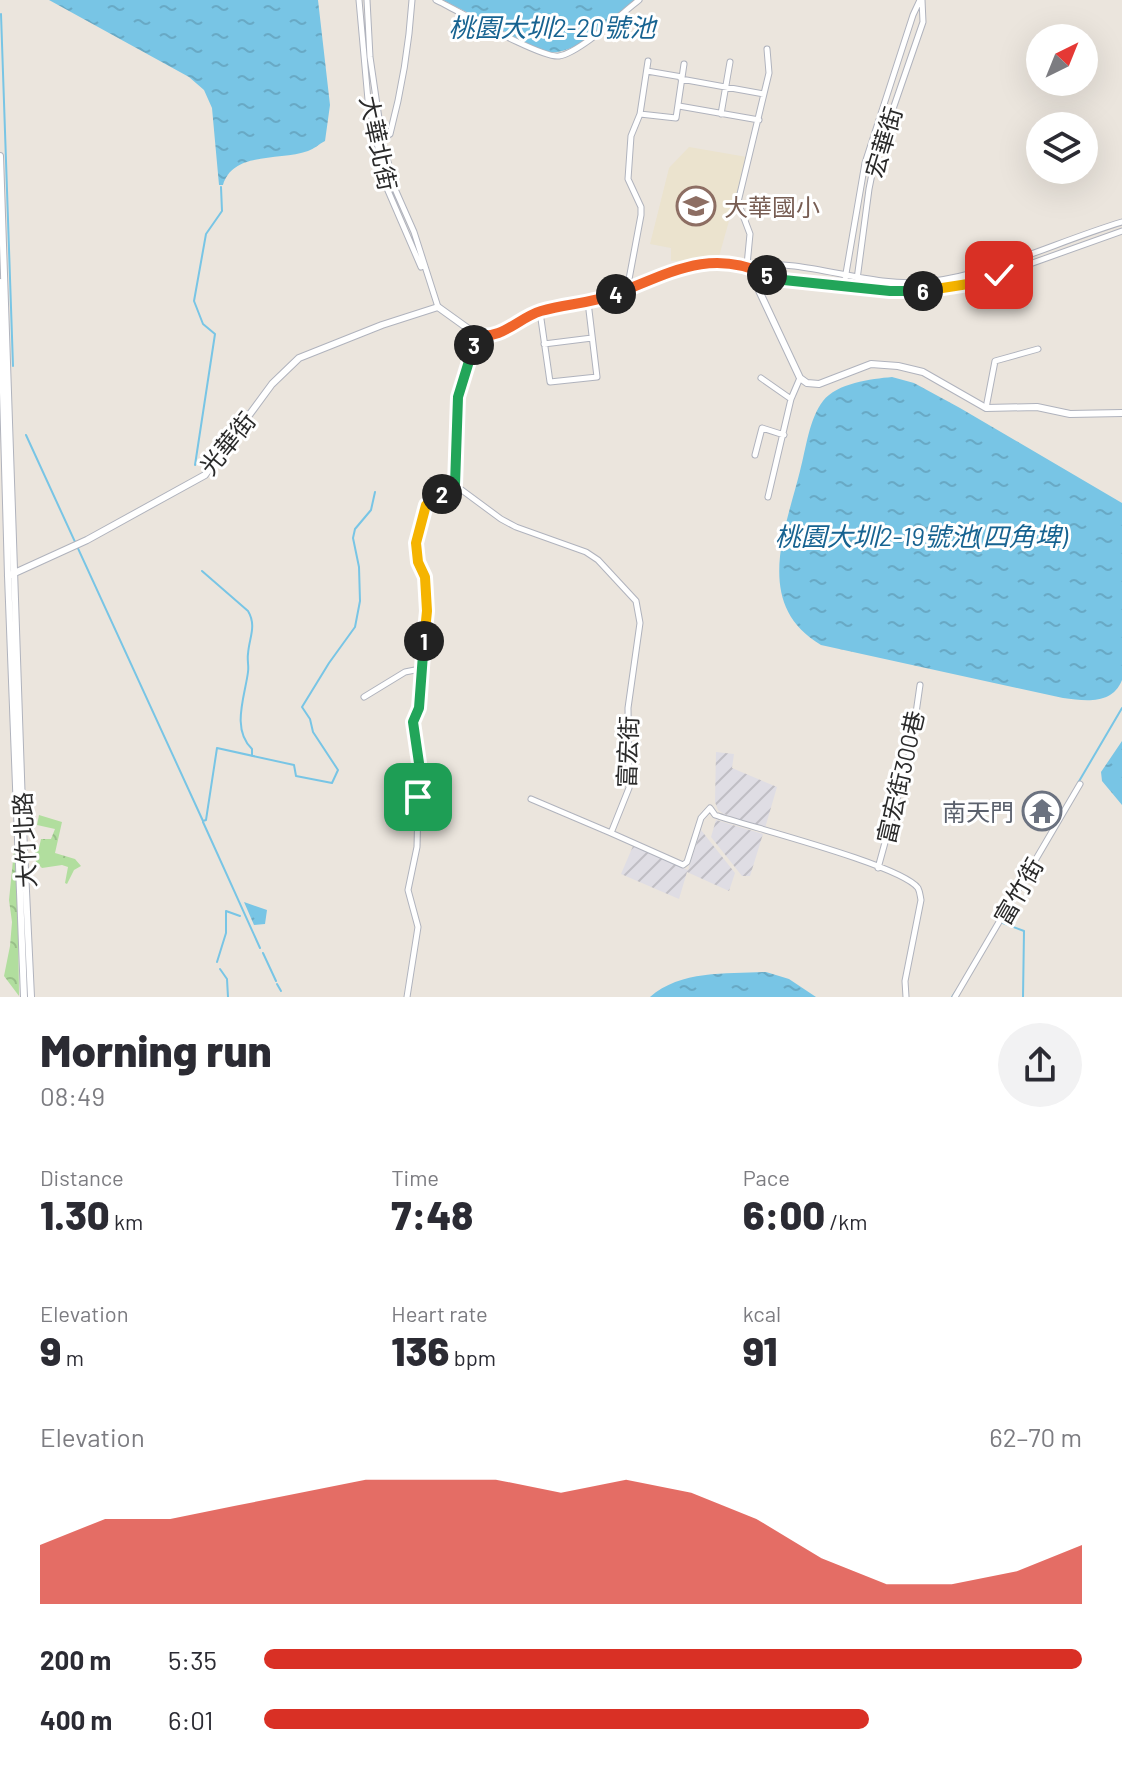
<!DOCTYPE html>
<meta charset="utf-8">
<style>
body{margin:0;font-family:Barlow,"Noto Sans TC",sans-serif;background:#f2f2f3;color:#2b2b33;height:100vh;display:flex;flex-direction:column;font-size:30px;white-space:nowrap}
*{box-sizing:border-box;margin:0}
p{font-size:26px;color:#7c7c81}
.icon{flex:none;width:44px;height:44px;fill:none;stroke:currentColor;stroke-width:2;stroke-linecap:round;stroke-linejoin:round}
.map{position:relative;height:997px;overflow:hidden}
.drawer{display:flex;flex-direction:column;background:#fff;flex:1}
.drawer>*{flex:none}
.needle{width:52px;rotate:43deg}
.fabs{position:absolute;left:1026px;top:24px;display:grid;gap:16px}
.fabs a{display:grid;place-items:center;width:72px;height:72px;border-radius:50%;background:#fff;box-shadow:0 8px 32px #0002;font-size:40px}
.pin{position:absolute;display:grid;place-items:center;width:68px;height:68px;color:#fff;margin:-34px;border-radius:16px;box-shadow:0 4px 12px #0006}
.km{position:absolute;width:40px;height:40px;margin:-20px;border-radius:50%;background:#222;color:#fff;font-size:22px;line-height:40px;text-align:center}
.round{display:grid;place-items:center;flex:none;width:84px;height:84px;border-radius:42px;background:#f2f2f3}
.head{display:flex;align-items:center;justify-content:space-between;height:136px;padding:0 40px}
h1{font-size:44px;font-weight:800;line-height:60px}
.metrics{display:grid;grid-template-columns:repeat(3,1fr);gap:12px;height:136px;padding:8px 40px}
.metrics div{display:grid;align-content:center}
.metrics b{font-size:40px;font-weight:800}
.metrics small{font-size:22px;font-weight:400}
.metrics p{font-size:22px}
.chart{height:224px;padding:16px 40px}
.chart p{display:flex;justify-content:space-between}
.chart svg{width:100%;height:144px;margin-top:8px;fill:#d93025;opacity:.7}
ul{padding:0 40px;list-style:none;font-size:26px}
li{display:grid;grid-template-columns:128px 96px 1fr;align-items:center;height:60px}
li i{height:20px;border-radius:10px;background:#d93025}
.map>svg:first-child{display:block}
.industrial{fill:url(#industrial-furrows)}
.education{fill:#ebe3ce}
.forest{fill:url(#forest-crowns)}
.water{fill:url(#water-ripples)}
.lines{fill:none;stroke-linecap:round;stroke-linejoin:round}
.stream{stroke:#78c5e5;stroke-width:2}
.minor-casing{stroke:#b0b3bd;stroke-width:7}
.tertiary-casing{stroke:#b0b3bd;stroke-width:8}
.minor{stroke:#fff;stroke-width:5}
.tertiary{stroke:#fff;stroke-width:6}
.split-1-casing{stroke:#fff;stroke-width:16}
.split-2-casing{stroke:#fff;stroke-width:16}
.split-3-casing{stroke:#fff;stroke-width:16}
.split-4-casing{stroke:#fff;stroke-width:16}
.split-5-casing{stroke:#fff;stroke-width:16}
.split-6-casing{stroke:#fff;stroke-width:16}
.split-7-casing{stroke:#fff;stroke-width:16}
.split-1{stroke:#22a559;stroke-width:10}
.split-2{stroke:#f5b400;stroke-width:10}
.split-3{stroke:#22a559;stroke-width:10}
.split-4{stroke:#f0652b;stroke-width:10}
.split-5{stroke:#f0652b;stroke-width:10}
.split-6{stroke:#22a559;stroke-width:10}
.split-7{stroke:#f5b400;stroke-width:10}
.labels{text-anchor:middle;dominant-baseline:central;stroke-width:6;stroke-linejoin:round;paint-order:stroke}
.street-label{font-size:24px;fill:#2a2a2a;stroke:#fff}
.education-label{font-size:24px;fill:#785e54;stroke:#fff;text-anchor:start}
.worship-label{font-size:24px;fill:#5b616d;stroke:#fff;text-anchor:end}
.water-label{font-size:26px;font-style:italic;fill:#176391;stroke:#fff}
</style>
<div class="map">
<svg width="1122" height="997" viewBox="0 0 1122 997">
<defs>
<pattern id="industrial-furrows" width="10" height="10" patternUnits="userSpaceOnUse" patternTransform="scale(2)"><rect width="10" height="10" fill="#dfdde4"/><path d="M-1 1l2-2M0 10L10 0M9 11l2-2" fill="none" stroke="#c0bec4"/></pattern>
<pattern id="forest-crowns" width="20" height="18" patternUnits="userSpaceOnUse" patternTransform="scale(2)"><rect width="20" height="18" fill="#b1de9e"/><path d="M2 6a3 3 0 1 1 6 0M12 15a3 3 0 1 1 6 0" fill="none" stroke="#98bf88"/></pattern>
<pattern id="water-ripples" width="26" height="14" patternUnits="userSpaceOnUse" patternTransform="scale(2)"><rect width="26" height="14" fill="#78c5e5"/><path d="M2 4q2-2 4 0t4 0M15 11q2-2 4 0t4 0" fill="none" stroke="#68a9c5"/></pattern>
</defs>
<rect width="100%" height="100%" fill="#ebe5dd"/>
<path class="industrial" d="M716,752L734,754L732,768L777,787L765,828L724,814L718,810L715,802Z
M716,820L763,834L750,876H742L711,837Z
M701,830L735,873L729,891L687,872L679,899L621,874L633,846L688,870Z"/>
<path class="education" d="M689,147L747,157L718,260L671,261V248L650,244L669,168Z"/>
<path class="forest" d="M39,815L62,822L55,853L75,859L81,866L74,870L67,884L65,883L68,867L62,865L42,868L36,862L35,851L39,848L41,839H51L55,829L37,825Z
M14,850L17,852L19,996L4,976L10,946L12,922L9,900Z"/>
<path class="water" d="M49,0H318L330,105L325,141C319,144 314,149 308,151C280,161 233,151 223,185H219L212,108L204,90L189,77Z
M443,0H635C611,19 576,58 544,52Z
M892,377L914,383L960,408L1122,503V680C1112,705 1086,701 1063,698L821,645C753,605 785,531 800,471C806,449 809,419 823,401C837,383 871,379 892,377Z
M1122,741V805L1102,781L1101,772Z
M244,902L267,910L265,924L254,925Z
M766,972L789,979L816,997H650C681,970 727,974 766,972Z"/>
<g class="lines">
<path class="stream" d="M1,14L13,366
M26,435L203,821L206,820L217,748L294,765L296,776L332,783L338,770L313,732L310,719L302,707L329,663L355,627L360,601L359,567L353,538L355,529L371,510L375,492
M195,465L215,334L203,324L194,301L206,234L222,211L221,187
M202,571L248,611C257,626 249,638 248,654C247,660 249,666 248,672C245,696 231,729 252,749V756
M1078,783L1122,708
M203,822L260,948
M1003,923L1024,931L1023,997
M263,953L276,981
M217,962L226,933V911L240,916
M220,969L227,979L228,997
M277,984L281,991
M952,997L958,988"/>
<defs>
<path id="minor" d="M359,0L368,100L386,186L421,267
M367,0L370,57L382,139L395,189L414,232L438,307
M436,0C457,10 542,59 559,56C579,53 621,14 639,0
M647,71L682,77
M681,79L764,94
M679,106L759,120
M640,114L676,118L684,64
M721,114L730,62
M381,140L390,134C402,89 409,46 412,0
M747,265L750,234L738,202L769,73L767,49
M750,265C810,259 867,288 927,282C994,274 1058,241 1122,222
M748,266L774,279L890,291H924L968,284L999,275L1122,231
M844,285L865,163L913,15L920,0
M856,287L869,189L874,164L923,22L922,0
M627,290L641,215V207L628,179L631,136L640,114L648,61
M540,312L550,382L597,377L588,302
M544,344L592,338
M761,378L791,399
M986,408L995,361L1038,349
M755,455L762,428L784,435
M455,485L501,519L516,527L586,552L598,560L636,601L640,623L628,708L629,788L611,833L683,865L687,862L701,818L710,808L715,815C750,827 901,865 918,888C920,892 920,895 921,900L905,981L906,997
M768,497L791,399L800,378
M364,697L405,672L420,669
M531,799L611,833
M878,868L911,748L920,685
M407,997L418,927L408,890L417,847L419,763L413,722L419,708L427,611L425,577L418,562L416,543L426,505L455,485L458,397L477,335
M955,997L1080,784"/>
<path id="tertiary" d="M0,156L22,806L31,997
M0,282L8,576L24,997
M8,576L87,540L205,475L272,384L299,358L382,325L438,307L477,335L488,337L540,312L606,298L683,267L704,264L747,265L800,378L807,383L819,384L871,364L898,366L923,372L986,408L1037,407L1070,414L1122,413"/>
</defs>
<use href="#minor" class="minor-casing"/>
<use href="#tertiary" class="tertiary-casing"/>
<use href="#minor" class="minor"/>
<use href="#tertiary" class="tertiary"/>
</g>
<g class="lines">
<defs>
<path id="split-1" d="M418,797L419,763L413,722L419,708L424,641"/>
<path id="split-2" d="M424,641L427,611L425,577L418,562L416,543L426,505L442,494"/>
<path id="split-3" d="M442,494L455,485L458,397L474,345"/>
<path id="split-4" d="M474,345L477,335C502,340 518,318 541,311C566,304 592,303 616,294"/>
<path id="split-5" d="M616,294C668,274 710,247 767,275"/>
<path id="split-6" d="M767,275L774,279L890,291H923"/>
<path id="split-7" d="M923,291L968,284L999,275"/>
</defs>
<use href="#split-1" class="split-1-casing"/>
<use href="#split-2" class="split-2-casing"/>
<use href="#split-3" class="split-3-casing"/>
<use href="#split-4" class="split-4-casing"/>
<use href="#split-5" class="split-5-casing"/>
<use href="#split-6" class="split-6-casing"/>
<use href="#split-7" class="split-7-casing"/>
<use href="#split-1" class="split-1"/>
<use href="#split-2" class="split-2"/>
<use href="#split-3" class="split-3"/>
<use href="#split-4" class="split-4"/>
<use href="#split-5" class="split-5"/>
<use href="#split-6" class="split-6"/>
<use href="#split-7" class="split-7"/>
</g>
<defs>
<symbol id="school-ring" viewBox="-11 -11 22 22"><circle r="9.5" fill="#fff" stroke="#8d6e63" stroke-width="1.5"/><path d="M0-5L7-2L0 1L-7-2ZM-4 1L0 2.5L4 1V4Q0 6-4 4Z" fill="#8d6e63"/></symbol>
<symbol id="temple-ring" viewBox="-11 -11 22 22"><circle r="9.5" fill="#fff" stroke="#6b7280" stroke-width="1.5"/><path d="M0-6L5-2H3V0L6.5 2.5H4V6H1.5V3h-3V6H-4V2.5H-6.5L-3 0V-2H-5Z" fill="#6b7280"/></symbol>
</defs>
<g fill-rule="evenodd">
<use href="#school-ring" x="674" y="184" width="44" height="44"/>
<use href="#temple-ring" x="1020" y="789" width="44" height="44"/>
</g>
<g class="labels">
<g class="street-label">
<text transform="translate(883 142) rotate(-73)">宏華街</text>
<text transform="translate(379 143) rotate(78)">大華北街</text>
<text transform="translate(227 443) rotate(-51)">光華街</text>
<text transform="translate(627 752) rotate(-88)">富宏街</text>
<text transform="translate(900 777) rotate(-77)">富宏街300巷</text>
<text transform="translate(24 840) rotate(-93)">大竹北路</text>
<text transform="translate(1018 891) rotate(-60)">富竹街</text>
</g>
<g class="education-label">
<text x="724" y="206">大華國小</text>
</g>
<g class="worship-label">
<text x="1014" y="811">南天門</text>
</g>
<g class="water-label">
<text x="552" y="26">桃園大圳2-20號池</text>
<text x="921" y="535">桃園大圳2-19號池(四角埤)</text>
</g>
</g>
</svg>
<div class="fabs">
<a><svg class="needle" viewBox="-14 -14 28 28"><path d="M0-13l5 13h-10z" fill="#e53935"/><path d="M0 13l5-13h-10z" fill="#7c7c81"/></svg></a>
<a><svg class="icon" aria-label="layers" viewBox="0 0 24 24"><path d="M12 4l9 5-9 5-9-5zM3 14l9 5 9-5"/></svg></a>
</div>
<div class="pin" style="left:418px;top:797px;background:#1e9e55"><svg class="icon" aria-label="arrive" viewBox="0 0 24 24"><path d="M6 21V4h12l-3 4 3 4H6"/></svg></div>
<div class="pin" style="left:999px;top:275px;background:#d93025"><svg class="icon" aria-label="check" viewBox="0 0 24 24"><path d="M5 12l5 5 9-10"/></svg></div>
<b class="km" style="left:424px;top:641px">1</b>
<b class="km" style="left:442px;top:494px">2</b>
<b class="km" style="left:474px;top:345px">3</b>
<b class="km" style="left:616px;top:294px">4</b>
<b class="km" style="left:767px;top:275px">5</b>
<b class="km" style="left:923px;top:291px">6</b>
</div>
<section class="drawer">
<div class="head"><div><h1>Morning run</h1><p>08:49</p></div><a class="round"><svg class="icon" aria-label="share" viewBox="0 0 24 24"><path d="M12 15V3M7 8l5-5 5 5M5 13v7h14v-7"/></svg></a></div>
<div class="metrics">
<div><p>Distance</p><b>1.30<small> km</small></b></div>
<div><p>Time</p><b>7:48</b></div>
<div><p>Pace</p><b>6:00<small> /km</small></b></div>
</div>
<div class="metrics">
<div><p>Elevation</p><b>9<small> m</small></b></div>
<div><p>Heart rate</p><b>136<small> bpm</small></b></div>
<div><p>kcal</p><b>91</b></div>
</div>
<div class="chart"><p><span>Elevation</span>62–70 m</p>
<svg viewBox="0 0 160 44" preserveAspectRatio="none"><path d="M0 44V26L10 18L20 18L30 14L40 10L50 6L60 6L70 6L80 10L90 6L100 10L110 18L120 30L130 38L140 38L150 34L160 26V44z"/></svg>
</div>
<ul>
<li><b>200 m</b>5:35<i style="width:100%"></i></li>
<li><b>400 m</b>6:01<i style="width:74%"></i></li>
</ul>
</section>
